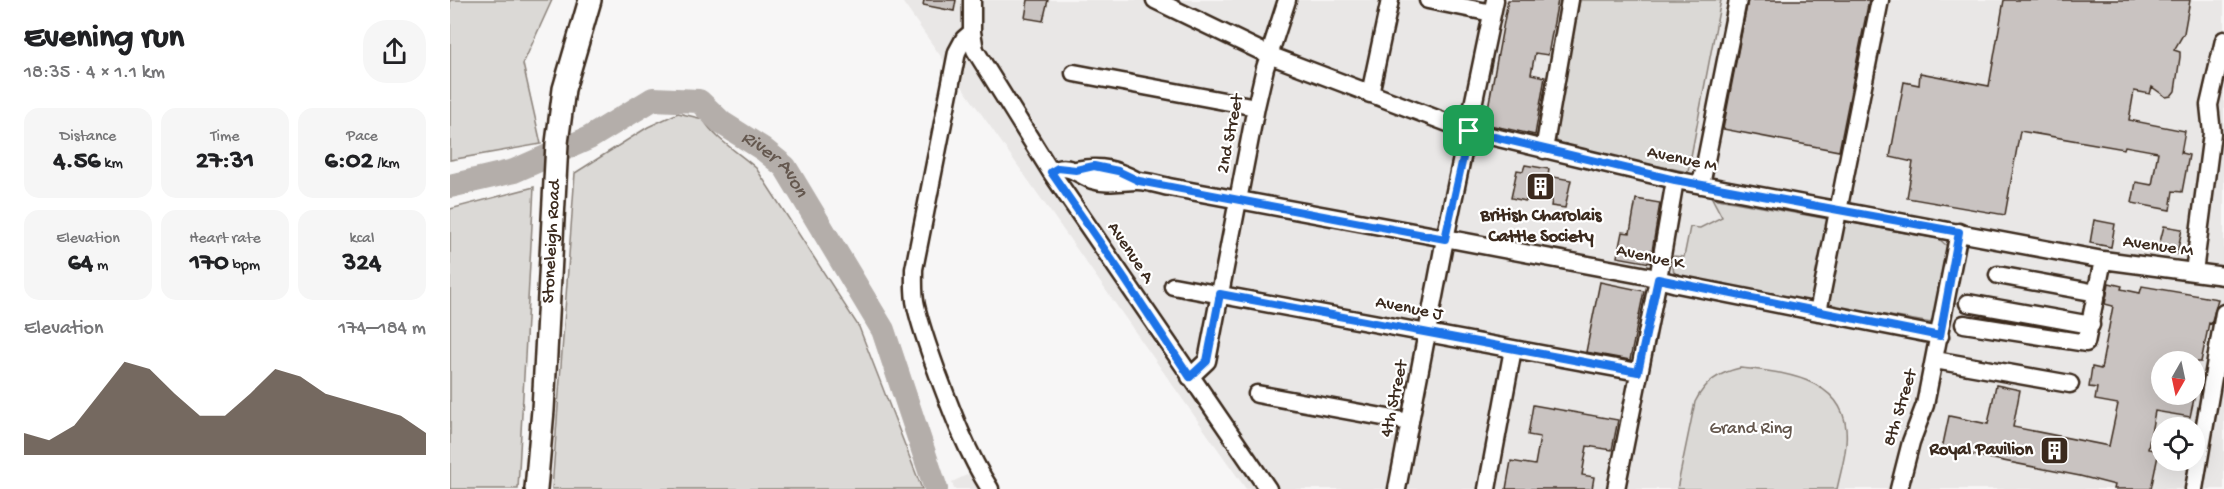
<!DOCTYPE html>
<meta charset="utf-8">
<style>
body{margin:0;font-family:"Gochi Hand",sans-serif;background:#f6f6f6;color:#202124;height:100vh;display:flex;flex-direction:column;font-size:22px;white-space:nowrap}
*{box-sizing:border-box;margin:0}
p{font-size:20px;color:#757577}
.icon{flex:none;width:33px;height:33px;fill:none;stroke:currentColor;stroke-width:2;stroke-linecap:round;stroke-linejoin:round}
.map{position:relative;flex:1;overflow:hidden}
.drawer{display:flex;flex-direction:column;background:#fff;width:450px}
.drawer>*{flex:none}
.needle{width:39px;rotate:189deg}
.controls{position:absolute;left:1701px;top:351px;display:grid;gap:12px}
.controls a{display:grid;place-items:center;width:54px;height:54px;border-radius:50%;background:#fff;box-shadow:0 6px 24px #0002;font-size:30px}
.pin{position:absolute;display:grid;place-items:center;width:51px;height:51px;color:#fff;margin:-26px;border-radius:12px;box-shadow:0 3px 9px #0006}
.round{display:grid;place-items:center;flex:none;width:63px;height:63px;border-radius:24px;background:#f6f6f6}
.headline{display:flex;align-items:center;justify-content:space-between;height:102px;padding:0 24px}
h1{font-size:33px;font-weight:800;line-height:45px}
.stats{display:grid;grid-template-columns:repeat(3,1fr);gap:9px;height:102px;padding:6px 24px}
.stats div{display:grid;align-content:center;border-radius:15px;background:#f6f6f6;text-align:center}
.stats b{font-size:26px;font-weight:800}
.stats small{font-size:16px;font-weight:400}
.stats p{font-size:16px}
.chart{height:168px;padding:12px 24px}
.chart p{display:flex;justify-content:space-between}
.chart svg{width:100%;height:108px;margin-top:6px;fill:#3b2a1e;opacity:.7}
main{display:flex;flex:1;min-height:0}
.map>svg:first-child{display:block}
.built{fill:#e9e7e6;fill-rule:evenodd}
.green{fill:#dbd9d6;stroke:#8b827a;stroke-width:1.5}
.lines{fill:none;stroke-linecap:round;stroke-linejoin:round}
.river{stroke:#b4aeaa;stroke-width:24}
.building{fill:#c9c3c1;stroke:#3b2a1e;stroke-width:1.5}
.minor-casing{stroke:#3b2a1e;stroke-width:21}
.major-casing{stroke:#3b2a1e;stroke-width:26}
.minor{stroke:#fff;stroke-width:16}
.major{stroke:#fff;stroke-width:21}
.route-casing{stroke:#fff;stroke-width:12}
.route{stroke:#1a73e8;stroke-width:8}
.labels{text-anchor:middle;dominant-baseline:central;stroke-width:4.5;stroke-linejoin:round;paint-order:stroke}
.street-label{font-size:18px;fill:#3b2a1e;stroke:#fff}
.poi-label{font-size:18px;font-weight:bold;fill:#3b2a1e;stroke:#fff}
.park-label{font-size:18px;fill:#63564c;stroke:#fff}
.water-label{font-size:20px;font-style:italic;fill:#65584f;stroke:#fff}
</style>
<main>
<section class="drawer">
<div class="headline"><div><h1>Evening run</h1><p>18:35 · 4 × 1.1 km</p></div><a class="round"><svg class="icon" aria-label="share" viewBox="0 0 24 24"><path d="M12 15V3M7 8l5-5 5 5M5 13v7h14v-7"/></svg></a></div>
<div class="stats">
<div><p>Distance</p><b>4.56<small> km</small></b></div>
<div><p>Time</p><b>27:31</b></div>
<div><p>Pace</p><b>6:02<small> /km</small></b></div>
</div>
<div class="stats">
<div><p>Elevation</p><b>64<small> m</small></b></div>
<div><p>Heart rate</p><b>170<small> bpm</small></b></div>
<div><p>kcal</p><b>324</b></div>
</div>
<div class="chart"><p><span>Elevation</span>174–184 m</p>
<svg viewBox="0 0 160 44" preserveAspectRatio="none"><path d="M0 44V35L10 38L20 32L30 19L40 6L50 9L60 19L70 28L80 28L90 19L100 9L110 12L120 19L130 22L140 25L150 28L160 35V44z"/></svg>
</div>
</section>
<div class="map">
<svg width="1774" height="489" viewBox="0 0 1774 489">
<rect width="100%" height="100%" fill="#f7f6f6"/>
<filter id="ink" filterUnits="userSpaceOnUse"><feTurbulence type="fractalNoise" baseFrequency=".0167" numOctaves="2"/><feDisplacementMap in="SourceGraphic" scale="12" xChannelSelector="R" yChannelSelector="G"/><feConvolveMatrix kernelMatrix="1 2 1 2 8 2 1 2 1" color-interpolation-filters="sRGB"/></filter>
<g filter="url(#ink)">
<path class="built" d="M451,0H1774V489H796ZM1712,362H1744V394H1712ZM1712,428H1744V460H1712Z
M538,465L551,489H504L502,482Z"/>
<path class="green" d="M0,0H102L73,64L91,144L0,160Z
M1130,0H1271L1238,172L1109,146L1105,136V116Z
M228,113L253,119C265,139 288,152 306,168L409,327L472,489H102L125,173L198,127Z
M84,187L68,489H0V209Z
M1262,198L1378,219L1365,303L1238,278L1224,273L1223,268L1224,256L1234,257L1240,227L1250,228L1272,217Z
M1397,222L1489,239L1497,246L1501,255L1489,319L1482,323L1375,305L1391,224Z
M1290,368C1330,371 1392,378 1396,429C1398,449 1391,470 1387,489H1227L1245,402C1255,382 1268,373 1290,368Z"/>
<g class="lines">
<path class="river" id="s1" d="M0,186L64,171L139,138L203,99L249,101L272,123L313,149L335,167L433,330L486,489"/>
</g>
<path class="building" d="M474,0H506L504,11L473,5Z
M578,0H598L593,21L575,18Z
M1058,0H1108L1098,55L1085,53L1081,74L1095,77L1085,135L1035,124Z
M1298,0H1419L1389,151L1273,129Z
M1554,0H1740L1734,33L1724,50L1730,52V57L1725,91L1721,96L1716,97L1702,87L1700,94L1684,91L1679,120L1735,131L1731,153L1739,155L1732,192L1723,191L1720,210L1682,203L1686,182L1702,185L1708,152L1675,146L1674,149L1570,131L1555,215L1457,198L1463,162L1440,157L1454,82L1469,85L1470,73L1539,86Z
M1075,165L1099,169L1098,176L1121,180L1115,208L1101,206L1102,199L1077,195L1076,201L1061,198L1067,170L1073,171Z
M1186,199L1210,203L1200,263L1167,257L1172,232L1180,233Z
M1644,220L1665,224L1661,247L1640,243Z
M1714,226L1732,229L1727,254L1708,250Z
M1150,282L1194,291L1180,360L1136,352Z
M1659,283L1672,286L1671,289L1690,293L1692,286L1768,299L1761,324L1759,323L1751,362H1712V394H1745L1740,417L1705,411L1698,449L1709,451L1701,489H1664L1665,485L1630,476L1492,449L1499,416L1538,424L1546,385L1570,390L1563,427L1659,446L1668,404L1645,400L1647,388L1639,387L1642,367L1651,369L1663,306L1655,304Z
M1083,405L1168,420L1162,450L1137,446L1132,475L1144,477L1142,489H1056L1061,461L1085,465L1090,437L1078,435Z"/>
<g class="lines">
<defs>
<path id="minor" d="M522,0V32L525,50L601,172L818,489
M705,0L819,55L1019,131L1225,180L1653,260L1774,276
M978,0L1042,13
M522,32L514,39L507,52L464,269C464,281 463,294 466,306C471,328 479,350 487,372C502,412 517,453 540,489
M624,73L806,107
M920,94L940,0
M1094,150L1120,0
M625,170C651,165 665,169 688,181
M601,172C618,162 627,174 642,180C657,185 672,181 687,181C698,181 709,185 719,187C878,216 1038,246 1197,276L1227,284L1490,336
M1251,185L1288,0
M1744,272L1762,133L1759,105L1774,40
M1548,275L1647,293
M723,286L1188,372
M1518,303L1641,325
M1368,312L1430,0
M1514,324L1636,343L1653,260
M1485,360L1620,384
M740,377L757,361L806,107L815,68L837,0
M807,394L960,422
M947,489L995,239L1045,0
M1037,489L1063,349
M1166,489L1208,279L1225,180
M1449,489L1461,442L1475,405L1509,232
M1744,489L1774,313"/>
<g id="major">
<path id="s2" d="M86,489L93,410L107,143L114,89L140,0"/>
</g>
</defs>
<use href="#minor" class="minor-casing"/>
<use href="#major" class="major-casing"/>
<use href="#minor" class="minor"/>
<use href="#major" class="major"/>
</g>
</g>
<g class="lines" filter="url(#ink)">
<defs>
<path id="route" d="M1019,131L1225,180L1509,232L1490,336L1208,279L1188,372L770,294L757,361L740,377L673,276L601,172L608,168L626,170L644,166L668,171L689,181L995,239Z"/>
</defs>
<use href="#route" class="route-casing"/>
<use href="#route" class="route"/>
</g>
<defs>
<symbol id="building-square" viewBox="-11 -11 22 22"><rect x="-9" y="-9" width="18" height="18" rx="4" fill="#3b2a1e" stroke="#fff"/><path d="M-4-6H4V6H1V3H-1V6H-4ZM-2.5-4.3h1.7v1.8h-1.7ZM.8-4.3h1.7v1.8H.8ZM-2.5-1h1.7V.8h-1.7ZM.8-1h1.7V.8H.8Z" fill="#fff"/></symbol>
</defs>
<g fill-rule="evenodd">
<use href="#building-square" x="1074" y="170" width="33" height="33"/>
<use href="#building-square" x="1588" y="434" width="33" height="33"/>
</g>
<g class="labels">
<g class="street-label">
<text transform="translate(781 134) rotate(-79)">2nd Street</text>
<text transform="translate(1232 160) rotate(12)">Avenue M</text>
<text stroke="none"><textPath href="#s2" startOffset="248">Stoneleigh Road</textPath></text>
<text transform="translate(1708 247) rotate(8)">Avenue M</text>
<text transform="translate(680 253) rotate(56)">Avenue A</text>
<text transform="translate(1200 258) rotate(12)">Avenue K</text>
<text transform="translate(959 309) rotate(11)">Avenue J</text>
<text transform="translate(945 399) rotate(-78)">4th Street</text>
<text transform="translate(1451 408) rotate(-73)">8th Street</text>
</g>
<g class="poi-label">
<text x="1091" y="216">British Charolais<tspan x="1091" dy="21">Cattle Society</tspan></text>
<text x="1583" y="450" text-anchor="end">Royal Pavilion</text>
</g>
<g class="park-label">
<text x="1301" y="429">Grand Ring</text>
</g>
<g class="water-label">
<text stroke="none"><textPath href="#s1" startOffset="368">River Avon</textPath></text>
</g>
</g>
</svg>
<div class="controls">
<a><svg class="needle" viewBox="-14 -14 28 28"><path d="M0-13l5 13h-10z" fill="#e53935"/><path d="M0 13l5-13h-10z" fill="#757577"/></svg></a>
<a><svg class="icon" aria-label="locate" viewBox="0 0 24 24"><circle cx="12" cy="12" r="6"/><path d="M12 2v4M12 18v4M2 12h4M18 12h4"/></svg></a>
</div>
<div class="pin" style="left:1019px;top:131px;background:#1e9e55"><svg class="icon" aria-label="arrive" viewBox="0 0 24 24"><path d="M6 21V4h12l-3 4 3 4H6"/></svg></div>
</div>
</main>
